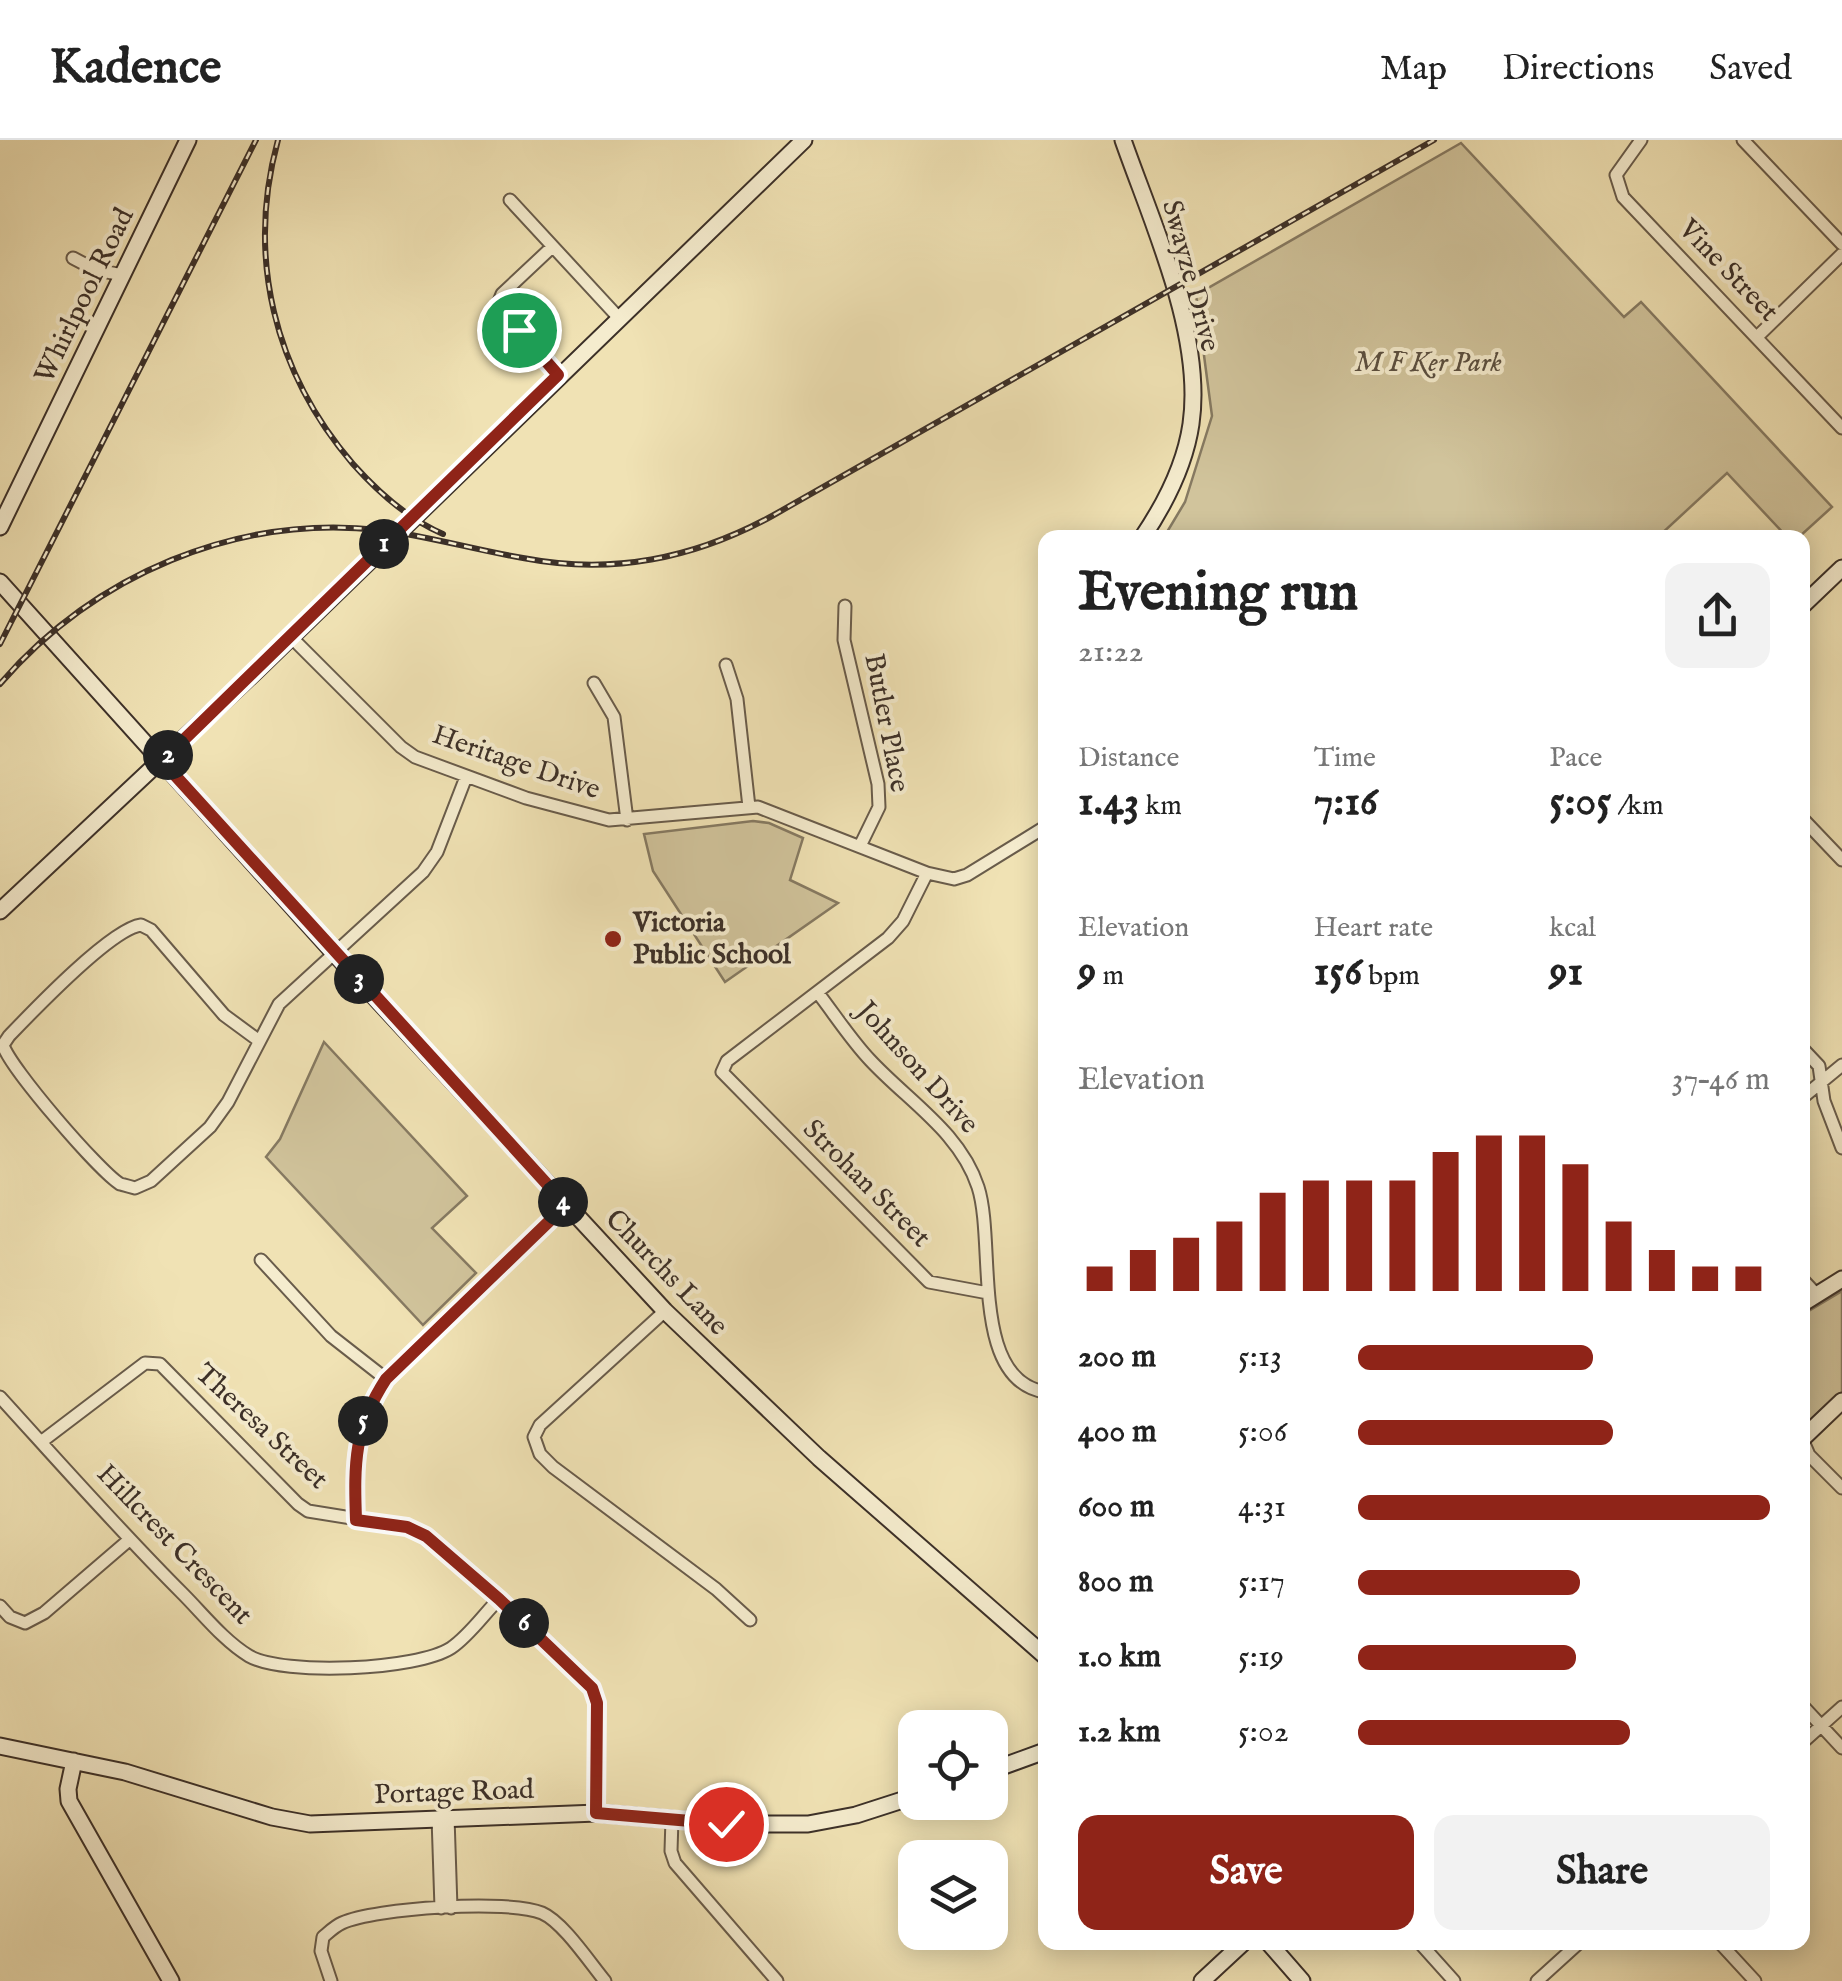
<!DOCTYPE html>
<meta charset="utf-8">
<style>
body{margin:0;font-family:"IM FELL English",serif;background:#f2f2f2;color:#222;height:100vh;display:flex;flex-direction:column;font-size:38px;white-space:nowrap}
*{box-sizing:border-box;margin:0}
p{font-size:32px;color:#767676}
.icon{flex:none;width:55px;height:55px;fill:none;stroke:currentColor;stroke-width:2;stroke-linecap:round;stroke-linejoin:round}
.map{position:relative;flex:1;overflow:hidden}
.drawer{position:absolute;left:1038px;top:390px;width:772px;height:1420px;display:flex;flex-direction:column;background:#fff;border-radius:20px;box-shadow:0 5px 25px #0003}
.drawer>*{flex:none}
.buttons{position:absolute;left:898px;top:1570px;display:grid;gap:20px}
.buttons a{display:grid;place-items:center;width:110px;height:110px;border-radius:20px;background:#fff;box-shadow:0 5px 25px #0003;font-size:50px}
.pin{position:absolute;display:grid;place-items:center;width:85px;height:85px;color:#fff;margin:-42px;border:5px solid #fff;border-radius:50%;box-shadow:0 2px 10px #0007}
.km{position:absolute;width:50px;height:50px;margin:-25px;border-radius:50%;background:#222;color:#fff;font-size:28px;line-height:50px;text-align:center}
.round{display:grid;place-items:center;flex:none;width:105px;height:105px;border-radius:20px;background:#f2f2f2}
.summary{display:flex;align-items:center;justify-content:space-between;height:170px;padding:0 40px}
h1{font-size:55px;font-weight:800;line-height:75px}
.stats{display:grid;grid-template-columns:repeat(3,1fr);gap:15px;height:170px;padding:10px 40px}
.stats div{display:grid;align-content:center}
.stats b{font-size:42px;font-weight:800}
.stats small{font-size:28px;font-weight:400}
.stats p{font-size:28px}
.chart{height:280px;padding:20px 40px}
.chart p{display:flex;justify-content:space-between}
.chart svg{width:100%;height:180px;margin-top:10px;stroke:#8f2418;stroke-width:6}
.action{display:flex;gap:20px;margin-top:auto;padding:20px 40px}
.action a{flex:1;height:115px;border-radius:20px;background:#8f2418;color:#fff;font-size:40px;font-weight:800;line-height:115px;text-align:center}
.action a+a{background:#f2f2f2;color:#222}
ul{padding:0 40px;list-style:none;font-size:32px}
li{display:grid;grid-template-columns:160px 120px 1fr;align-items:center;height:75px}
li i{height:25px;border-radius:12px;background:#8f2418}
header{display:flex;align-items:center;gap:60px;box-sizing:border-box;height:140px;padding:0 50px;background:#fff;border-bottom:2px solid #e0e0e0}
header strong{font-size:48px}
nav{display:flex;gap:55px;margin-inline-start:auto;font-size:35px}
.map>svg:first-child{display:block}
.green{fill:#d1c49c;stroke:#867a62;stroke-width:2.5}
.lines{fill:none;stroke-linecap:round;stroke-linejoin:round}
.street-casing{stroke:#695c4b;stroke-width:15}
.secondary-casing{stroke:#3c3028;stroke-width:19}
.street{stroke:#f5ecce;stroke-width:11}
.secondary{stroke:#f5ecce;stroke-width:15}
.rail-casing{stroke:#3c3028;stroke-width:6}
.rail{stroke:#f5ecce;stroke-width:2.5;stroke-dasharray:8;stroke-linecap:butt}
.route-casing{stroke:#fff;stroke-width:20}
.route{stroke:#8f2418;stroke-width:12}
.poi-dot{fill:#8f2418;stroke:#f5ecce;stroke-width:4}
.labels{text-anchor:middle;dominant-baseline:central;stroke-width:8;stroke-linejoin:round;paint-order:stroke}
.street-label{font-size:28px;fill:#3c3028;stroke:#f5ecce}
.park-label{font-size:28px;font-style:italic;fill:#5a4e3f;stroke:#f5ecce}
.poi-label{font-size:28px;font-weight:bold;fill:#3c3028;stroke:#f5ecce;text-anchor:start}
</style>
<header>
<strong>Kadence</strong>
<nav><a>Map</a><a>Directions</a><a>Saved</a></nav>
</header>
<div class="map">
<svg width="1842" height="1841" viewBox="0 0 1842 1841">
<rect width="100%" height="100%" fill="#f0e2b4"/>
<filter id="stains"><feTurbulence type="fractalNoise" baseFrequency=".002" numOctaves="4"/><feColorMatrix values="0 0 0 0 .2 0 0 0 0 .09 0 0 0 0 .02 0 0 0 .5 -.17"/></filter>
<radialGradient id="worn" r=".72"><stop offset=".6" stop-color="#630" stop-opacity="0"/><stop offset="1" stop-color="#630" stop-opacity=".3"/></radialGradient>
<path class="green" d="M1461,3L1624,177L1641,162L1832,367L1799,397H1787L1727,333L1658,397H1164L1185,362L1212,276L1196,155Z
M753,681L769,683L803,698L790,740L838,763L725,842L653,731L644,694Z
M324,902L467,1056L432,1088L476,1133L423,1185L266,1017L280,999Z
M1842,1151V1252L1812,1281L1806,1282L1802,1277V1175Z"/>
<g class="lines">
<defs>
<path id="street" d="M1641,0L1616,35L1623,57L1842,288
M1743,0L1842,104
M510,60L618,177
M551,108L502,154L498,164L505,180L559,235
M73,118L96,130L123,135
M1757,197L1842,114
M845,466L844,500L878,644L879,667L860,706
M291,497L401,607L415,617L526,658L609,680L758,667L927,733L954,739L967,735L1045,687
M726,525L737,559L749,667
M594,543L614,577L627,680
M1802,678L1842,720
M927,733L903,781L888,798L727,921L722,932L929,1142L988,1153
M818,853C835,875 851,900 870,920C908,961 960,992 978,1047C996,1102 969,1240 1045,1252
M258,900L224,875L151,790L141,785C111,789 33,871 9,896L3,905C10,928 99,1031 120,1044C121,1044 135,1048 135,1048L151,1041L210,987L228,962L279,864L423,732L437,712L466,637
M1802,908L1819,926L1824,961L1842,1008
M1802,958L1842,925
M261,1120L331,1196L386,1239
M1802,1139L1817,1155
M665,1171L540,1285L534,1297L540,1314L553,1327L716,1449L750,1480
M0,1257C60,1323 119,1390 182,1453C203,1474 224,1501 249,1516C284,1536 417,1530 451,1508C469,1496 484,1474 499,1459
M1802,1299L1809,1315L1842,1348
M41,1302L145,1223L160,1224L298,1364L308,1371L407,1387L426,1396L499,1459L592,1548L597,1563V1673
M356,1380C354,1325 355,1285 386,1239L565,1065
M0,1466L10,1477L25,1483L44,1473L129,1400
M1802,1565L1842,1608
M1802,1603L1842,1567
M438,1677L441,1768
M448,1677L451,1768
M672,1679L671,1711L675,1723L777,1841
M1419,1802L1454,1841
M1719,1802L1755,1841
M331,1841L321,1811L323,1797C329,1792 335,1786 342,1783C375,1768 509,1759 542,1773C563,1782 590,1823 605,1841
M1537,1841L1580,1802"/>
<path id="secondary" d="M1123,0C1152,83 1204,195 1191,284C1185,325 1165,364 1142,398
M0,387L188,0
M0,442L334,813L665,1171L819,1318L1045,1516
M1802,466L1842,428
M0,771L256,531L804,0
M1802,1164L1842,1139
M1802,1299L1842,1261
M0,1606L125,1632L272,1677L310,1684L597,1673L726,1684H808L856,1675L915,1656
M74,1621L68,1649L69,1661L171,1841
M990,1631L1045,1611
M1268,1802L1302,1841
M1202,1841L1244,1802"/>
</defs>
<use href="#street" class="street-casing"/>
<use href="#secondary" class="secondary-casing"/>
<use href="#street" class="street"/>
<use href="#secondary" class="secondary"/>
<defs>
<path id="rail" d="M278,0C246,117 274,232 353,324C378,352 408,379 443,394
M0,504L256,0
M0,544C94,435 236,374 380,390C428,396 475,410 523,418C612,435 693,419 772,376L1434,0"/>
</defs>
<use href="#rail" class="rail-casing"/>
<use href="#rail" class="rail"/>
</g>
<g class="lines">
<defs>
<path id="route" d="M519,190L558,235L162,621L566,1065L386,1239C354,1288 354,1323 356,1380L407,1387L426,1396L499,1459L592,1548L597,1563L596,1673L726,1684"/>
</defs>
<use href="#route" class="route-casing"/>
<use href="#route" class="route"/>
</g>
<circle class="poi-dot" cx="613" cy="799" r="10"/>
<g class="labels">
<g class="street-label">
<text transform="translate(1728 131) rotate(46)">Vine Street</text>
<text transform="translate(1190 136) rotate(75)">Swayze Drive</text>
<text transform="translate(85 156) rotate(-64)">Whirlpool Road</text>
<text transform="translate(886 583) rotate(79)">Butler Place</text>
<text transform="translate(516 623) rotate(19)">Heritage Drive</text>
<text transform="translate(917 928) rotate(48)">Johnson Drive</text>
<text transform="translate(866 1044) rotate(45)">Strohan Street</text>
<text transform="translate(666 1133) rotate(46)">Churchs Lane</text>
<text transform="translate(261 1287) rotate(43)">Theresa Street</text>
<text transform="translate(174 1405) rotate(46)">Hillcrest Crescent</text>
<text transform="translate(454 1653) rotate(-2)">Portage Road</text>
</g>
<g class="park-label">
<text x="1428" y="223">M F Ker Park</text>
</g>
<g class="poi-label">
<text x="633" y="783">Victoria<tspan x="633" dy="32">Public School</tspan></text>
</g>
</g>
<rect width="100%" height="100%" filter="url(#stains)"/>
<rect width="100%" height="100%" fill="url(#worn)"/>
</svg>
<div class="buttons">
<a><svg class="icon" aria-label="locate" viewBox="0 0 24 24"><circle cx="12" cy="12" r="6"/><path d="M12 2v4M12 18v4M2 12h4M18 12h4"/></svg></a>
<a><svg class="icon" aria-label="layers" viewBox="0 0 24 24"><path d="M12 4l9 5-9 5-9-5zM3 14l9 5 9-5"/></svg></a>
</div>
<div class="pin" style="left:519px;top:190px;background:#1e9e55"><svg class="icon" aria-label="arrive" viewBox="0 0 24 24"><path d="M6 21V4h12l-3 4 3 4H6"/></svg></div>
<div class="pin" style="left:726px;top:1684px;background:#d93025"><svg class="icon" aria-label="check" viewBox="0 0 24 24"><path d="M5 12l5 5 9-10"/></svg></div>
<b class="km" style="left:384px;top:404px">1</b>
<b class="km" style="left:168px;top:615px">2</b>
<b class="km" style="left:359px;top:839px">3</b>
<b class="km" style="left:563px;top:1062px">4</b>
<b class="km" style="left:363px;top:1281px">5</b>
<b class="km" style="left:524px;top:1483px">6</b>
<section class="drawer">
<div class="summary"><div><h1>Evening run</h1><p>21:22</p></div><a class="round"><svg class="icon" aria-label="share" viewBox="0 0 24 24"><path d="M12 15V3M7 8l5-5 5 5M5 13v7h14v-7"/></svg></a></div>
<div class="stats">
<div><p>Distance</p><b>1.43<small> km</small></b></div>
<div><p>Time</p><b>7:16</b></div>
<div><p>Pace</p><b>5:05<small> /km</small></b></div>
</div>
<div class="stats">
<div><p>Elevation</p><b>9<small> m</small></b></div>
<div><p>Heart rate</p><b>156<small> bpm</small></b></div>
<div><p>kcal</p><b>91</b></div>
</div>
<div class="chart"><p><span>Elevation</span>37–46 m</p>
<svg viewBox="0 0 160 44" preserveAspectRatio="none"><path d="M5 44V38M15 44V34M25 44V31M35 44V27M45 44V20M55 44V17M65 44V17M75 44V17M85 44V10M95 44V6M105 44V6M115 44V13M125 44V27M135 44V34M145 44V38M155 44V38"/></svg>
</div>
<ul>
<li><b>200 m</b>5:13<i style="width:57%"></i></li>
<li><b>400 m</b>5:06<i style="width:62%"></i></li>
<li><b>600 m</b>4:31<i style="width:100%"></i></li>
<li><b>800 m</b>5:17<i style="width:54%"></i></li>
<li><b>1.0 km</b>5:19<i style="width:53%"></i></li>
<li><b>1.2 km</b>5:02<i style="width:66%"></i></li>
</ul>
<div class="action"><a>Save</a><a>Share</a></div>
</section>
</div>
